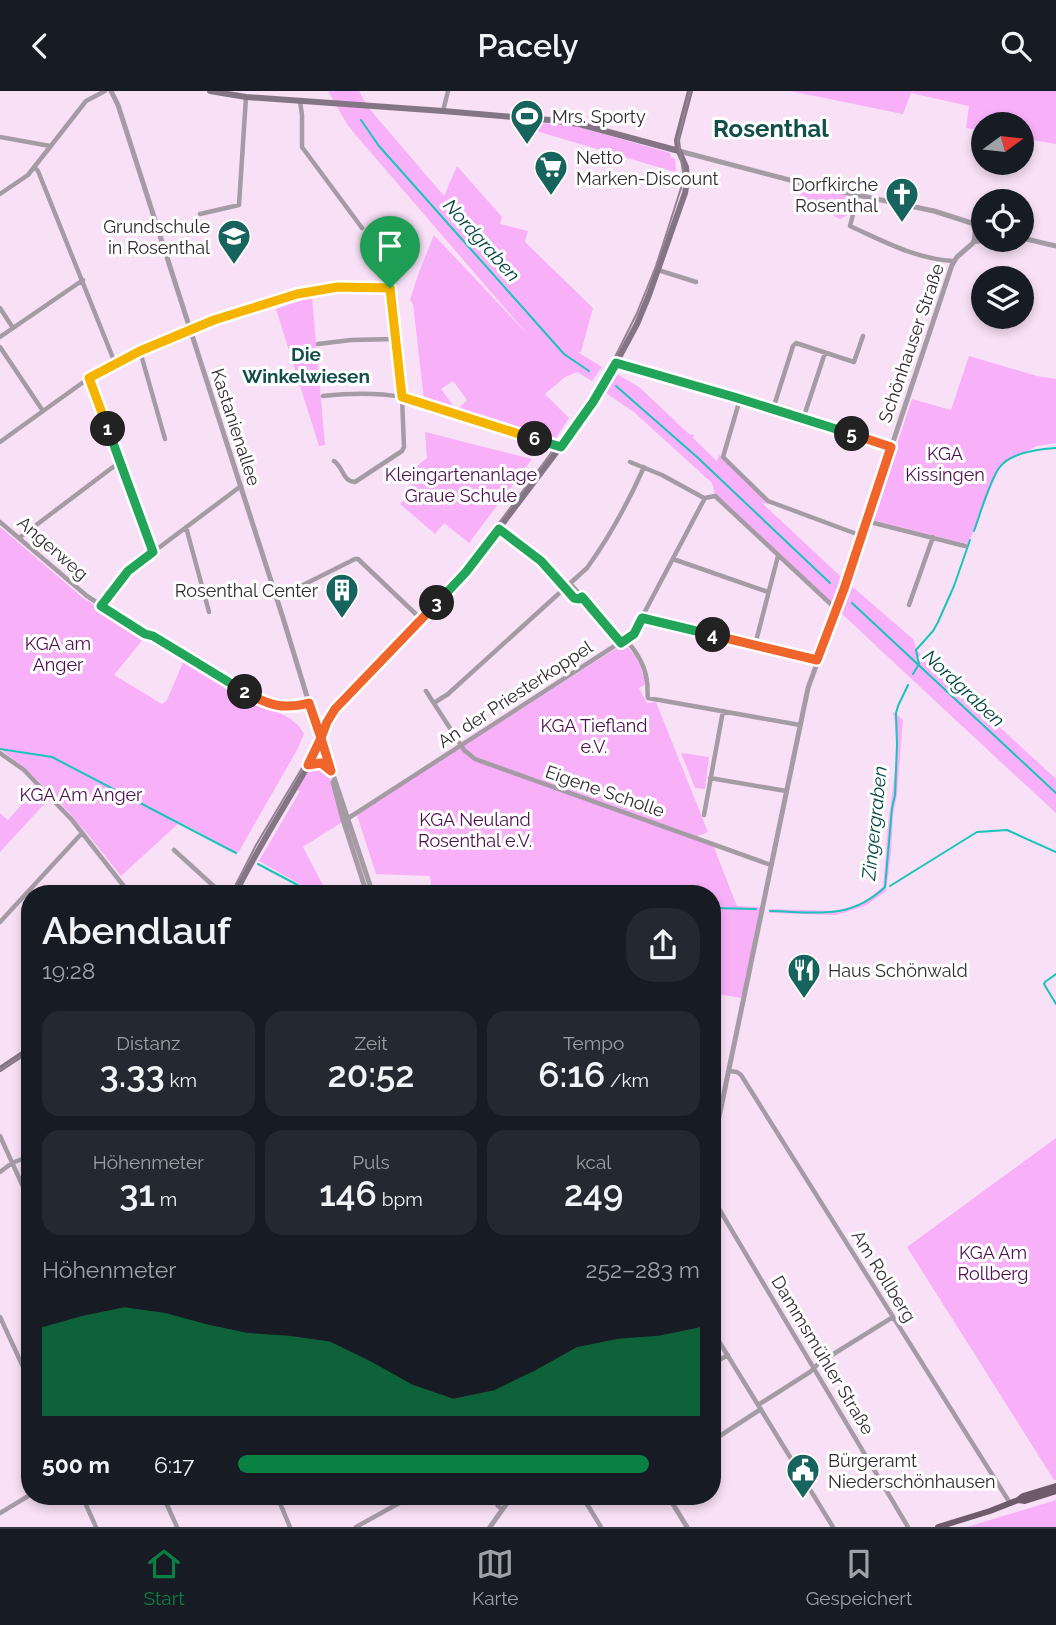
<!DOCTYPE html>
<html lang="de">
<meta charset="utf-8">
<style>
body{margin:0;font-family:Raleway,sans-serif;background:#242831;color:#f1f3f6;height:100vh;display:flex;flex-direction:column;font-size:26px;white-space:nowrap}
*{box-sizing:border-box;margin:0}
p{font-size:23px;color:#9ea1a6}
.icon{flex:none;width:38px;height:38px;fill:none;stroke:currentColor;stroke-width:2;stroke-linecap:round;stroke-linejoin:round}
.map{position:relative;flex:1;overflow:hidden}
.sheet{position:absolute;left:21px;top:794px;width:700px;height:620px;display:flex;flex-direction:column;background:#171b24;border-radius:28px;box-shadow:0 4px 10px #0003}
.sheet>*{flex:none}
.needle{width:46px;rotate:75deg}
.controls{position:absolute;left:971px;top:21px;display:grid;gap:14px}
.controls a{display:grid;place-items:center;width:63px;height:63px;border-radius:50%;background:#171b24;box-shadow:0 4px 10px #0003;font-size:35px}
.pin{position:absolute;display:grid;place-items:center;width:60px;height:60px;color:#fff;margin:-72px -30px;border-radius:50% 50% 50% 0;rotate:-45deg;box-shadow:0 0 7px #0007}
.pin .icon{rotate:45deg}
.km{position:absolute;width:35px;height:35px;margin:-18px;border-radius:50%;background:#222;color:#fff;font-size:19px;line-height:35px;text-align:center}
.round{display:grid;place-items:center;flex:none;width:74px;height:74px;border-radius:28px;background:#242831}
.headline{display:flex;align-items:center;justify-content:space-between;height:119px;padding:0 21px}
h1{font-size:38px;font-weight:600;line-height:52px}
.figures{display:grid;grid-template-columns:repeat(3,1fr);gap:10px;height:119px;padding:7px 21px}
.figures div{display:grid;align-content:center;border-radius:18px;background:#242831;text-align:center}
.figures b{font-size:35px;font-weight:600}
.figures small{font-size:19px;font-weight:400}
.figures p{font-size:19px}
.chart{height:196px;padding:14px 21px}
.chart p{display:flex;justify-content:space-between}
.chart svg{width:100%;height:126px;margin-top:7px;fill:#0b8043;opacity:.7}
ul{padding:0 21px;list-style:none;font-size:23px}
li{display:grid;grid-template-columns:112px 84px 1fr;align-items:center;height:52px}
li i{height:18px;border-radius:9px;background:#0b8043}
header{display:flex;justify-content:space-between;align-items:center;height:91px;padding:0 21px;background:#171b24;font-size:32px;font-weight:600}
.tabs{display:flex;justify-content:space-around;align-items:center;height:98px;border-top:2px solid #363941;background:#171b24;font-size:19px;color:#9ea1a6}
.tabs a{display:grid;justify-items:center;gap:4px}
.tabs .on{color:#0b8043}
.map>svg:first-child{display:block}
.green{fill:#f8b0f8}
.lines{fill:none;stroke-linecap:round;stroke-linejoin:round}
.stream{stroke:#1ac4b9;stroke-width:2}
.minor{stroke:#a59ba5;stroke-width:4.5}
.tertiary{stroke:#a59ba5;stroke-width:5}
.secondary{stroke:#847584;stroke-width:6}
.primary{stroke:#6d5b6c;stroke-width:6}
.tram{stroke:#948393;stroke-width:2}
.split-1-casing{stroke:#fff;stroke-width:14}
.split-2-casing{stroke:#fff;stroke-width:14}
.split-3-casing{stroke:#fff;stroke-width:14}
.split-4-casing{stroke:#fff;stroke-width:14}
.split-5-casing{stroke:#fff;stroke-width:14}
.split-6-casing{stroke:#fff;stroke-width:14}
.split-7-casing{stroke:#fff;stroke-width:14}
.split-1{stroke:#f5b400;stroke-width:9}
.split-2{stroke:#22a559;stroke-width:9}
.split-3{stroke:#f0652b;stroke-width:9}
.split-4{stroke:#22a559;stroke-width:9}
.split-5{stroke:#f0652b;stroke-width:9}
.split-6{stroke:#22a559;stroke-width:9}
.split-7{stroke:#f5b400;stroke-width:9}
.labels{text-anchor:middle;dominant-baseline:central;stroke-width:6;stroke-linejoin:round;paint-order:stroke}
.poi-label{font-size:18px;fill:#332932;stroke:#fff;text-anchor:start}
.street-label{font-size:18px;fill:#332932;stroke:#fff}
.park-label{font-size:18px;fill:#4d0d50;stroke:#fff}
.water-label{font-size:19px;font-style:italic;fill:#004641;stroke:#fff}
.neighbourhood-label{font-size:19px;font-weight:bold;fill:#124f4a;stroke:#fff}
.district-label{font-size:24px;font-weight:bold;fill:#124f4a;stroke:#fff}
</style>
<header><svg class="icon" aria-label="back" viewBox="0 0 24 24"><path d="M15 5l-7 7 7 7"/></svg>Pacely<svg class="icon" aria-label="search" viewBox="0 0 24 24"><circle cx="10" cy="10" r="6"/><path d="M15 15l6 6"/></svg></header>
<div class="map">
<svg width="1056" height="1436" viewBox="0 0 1056 1436">
<rect width="100%" height="100%" fill="#f8e0f7"/>
<path class="green" d="M328,0H359L367,15L444,105L457,75L502,126L500,133L528,140L525,151L593,217L581,261H578L602,276L592,290L577,281L565,286L545,303L569,327L554,350L458,319L467,309L453,290L441,298L454,316L453,318L424,308L413,213L410,209L419,181L434,144L528,244L354,42L347,33Z
M790,0H1056V53L1022,47V33H984L983,40L966,37L969,15L911,2L903,23Z
M514,29L575,35L670,62L671,67L675,68L676,78L675,81L526,37Z
M802,94L853,106L848,124L840,128L834,125C829,112 813,111 800,107Z
M312,206L325,354L319,355L276,218Z
M969,265L1037,285L1056,288V352L1037,355L1002,373L999,377L968,453L872,429L912,308L951,319Z
M617,283L639,296L689,343L694,344L693,347L717,370L719,364L770,413L762,412L839,484L914,549L916,559L1056,688V722C941,616 828,510 715,403L712,392L635,322L606,302Z
M425,341L532,368L469,452L444,432L435,443L400,413L416,397L402,387L427,367Z
M0,436L83,507L145,546L114,584L162,613L167,609L184,569L222,591L253,615L256,614C275,621 294,624 304,643L297,659L238,762L180,731L121,785C85,739 48,693 0,658Z
M623,553C637,562 640,575 645,589L646,593L639,597L647,612L656,611L708,741L697,745L476,668L463,655Z
M893,621L903,629L897,704L893,724L891,762L886,800L865,815L836,824L769,822L770,818L836,820L863,812L883,796C886,770 886,745 890,719C894,687 900,654 893,621Z
M460,657L475,669L713,754L737,815L761,816L742,907L712,902V803H432L430,785L376,783L357,724Z
M681,662L709,666L705,698L695,697Z
M321,674L328,680L342,731L303,756L327,802L303,795L259,770L300,700L297,699L309,676Z
M35,698L47,710L0,761V722L8,729Z
M1056,1047V1389H1054L907,1156Z
M1056,1409V1436H967Z"/>
<g class="lines">
<path class="stream" d="M361,29L379,55L564,263L589,280
M616,295L697,366L830,492
M974,440C981,421 988,394 999,377C1010,362 1039,358 1056,357
M852,512L1056,702
M913,583L919,573L916,559L933,540L938,531L954,495L970,449
M0,658L52,666L236,762
M258,773L309,800L321,803
M890,795L977,741L1007,739L1056,761
M712,817L756,818
M770,820C815,821 849,830 885,796L892,717L895,704L897,654L896,622L898,615L908,594
M1056,883L1045,891L1044,893L1056,913"/>
<path class="minor" d="M300,10L302,24V56L362,137
M443,20L448,0
M0,46L50,55
M34,76L38,80L115,272
M0,103L28,84L86,10L105,0
M858,104L850,135C883,150 916,168 953,170
M200,123L239,114L246,6
M973,151L989,149
M658,179L696,191
M0,217L13,237
M0,246L83,189
M318,253L351,249L395,248
M0,256L43,320
M140,260L165,348
M616,272L740,308L891,356
M89,287L153,461
M323,305C350,302 375,301 402,306L561,356
M740,308L723,366L768,410L862,445
M773,318L793,255L796,252L854,271L863,245
M803,328L825,262
M0,351L89,287L140,260L214,229L315,199L338,196L390,197
M334,370C344,377 342,390 355,391L402,360L404,356L402,306L389,182
M630,371L662,384L704,407
M866,430L965,455
M0,431L87,505L145,543L153,545L258,608L283,616L309,612
M186,436L209,521
M500,438L541,469L574,507L579,508L582,506
M19,447L121,370
M673,468L768,501
M570,492L621,552
M277,507L355,468H358L421,528
M909,514L933,446
M101,515L128,480L241,395
M642,527L817,569
M626,549C636,560 645,574 647,590C648,596 647,601 648,607L800,634
M755,554L778,465
M426,600L464,659L475,668L771,774
M434,612L448,603L587,477C610,445 628,412 644,376
M0,662L24,679L72,729L130,803
M710,687L786,700
M704,724L723,620
M347,728L633,543L705,407L715,405L836,518
M174,759L218,799L230,803
M0,831L82,742
M729,980L737,981L741,984L1010,1412
M0,1045L30,1111
M0,1081L12,1072L30,1065
M712,1106L908,1436
M0,1226L30,1291
M712,1239L833,1436
M712,1273L728,1264
M758,1314L810,1281L819,1272L893,1226
M712,1350L761,1318
M82,1405L96,1436
M163,1405L177,1436
M277,1405L290,1436
M493,1405L498,1415L502,1418
M582,1405L601,1436
M0,1422L30,1404
M356,1436L412,1405"/>
<path class="tertiary" d="M111,0L118,14L283,527L309,612L373,803
M679,60L805,93L934,120L984,136
M1022,147L1056,155
M974,151L976,134
M308,674L320,672L330,679
M333,691L343,729L367,803
M712,1060L808,597L844,498L952,174L957,166L972,153
M668,1405L687,1436
M490,1436L512,1405"/>
<path class="secondary" d="M210,0L246,6L443,20L550,29L579,33L679,60
M235,803C258,756 287,712 313,666C321,652 324,636 332,622L466,481L586,322L616,272L637,233L649,204L685,102L687,90L686,76L678,58L677,49L690,0
M0,978L30,958"/>
<path class="primary" d="M1018,1409L1025,1410L1056,1400
M938,1436L990,1420L1018,1409L1023,1405L1056,1395"/>
<path class="tram" d="M231,803L256,754L314,657L322,631L328,618L467,475L586,315L613,270L637,222L656,175L682,94L683,81L678,49L690,0
M0,979L30,959"/>
</g>
<g class="lines">
<defs>
<path id="split-1" d="M108,338L89,287L140,260L214,229L297,203L338,196L390,197"/>
<path id="split-2" d="M108,338L153,461L128,480L101,515L145,543L153,545L245,601"/>
<path id="split-3" d="M245,601C268,614 283,619 309,612L321,647L308,674L321,672L331,680L321,647L327,631L335,618L437,512"/>
<path id="split-4" d="M437,512L466,481L499,438L541,470L574,507L579,508L582,506L621,552L634,543L642,527L713,544"/>
<path id="split-5" d="M713,544L817,569L844,498L891,356L852,343"/>
<path id="split-6" d="M535,348L561,356L593,311L616,272L734,306L852,343"/>
<path id="split-7" d="M390,197L402,306L535,348"/>
</defs>
<use href="#split-1" class="split-1-casing"/>
<use href="#split-2" class="split-2-casing"/>
<use href="#split-3" class="split-3-casing"/>
<use href="#split-4" class="split-4-casing"/>
<use href="#split-5" class="split-5-casing"/>
<use href="#split-6" class="split-6-casing"/>
<use href="#split-7" class="split-7-casing"/>
<use href="#split-1" class="split-1"/>
<use href="#split-2" class="split-2"/>
<use href="#split-3" class="split-3"/>
<use href="#split-4" class="split-4"/>
<use href="#split-5" class="split-5"/>
<use href="#split-6" class="split-6"/>
<use href="#split-7" class="split-7"/>
</g>
<defs>
<symbol id="stadium-pin" viewBox="-11 -11 22 30"><path d="M0 17L-7.5 6A9.5 9.5 0 1 1 7.5 6Z" fill="#17645e" stroke="#fff"/><path d="M0-5a6.5 5 0 1 0 0 10a6.5 5 0 1 0 0-10ZM-3.5-1.8h7v3.6h-7Z" fill="#fff"/></symbol>
<symbol id="supermarket-pin" viewBox="-11 -11 22 30"><path d="M0 17L-7.5 6A9.5 9.5 0 1 1 7.5 6Z" fill="#17645e" stroke="#fff"/><path d="M-6-5.5h2.5l.6 2H6L4.5 2H-2.5L-4.4-4H-6ZM-1.5 3.2a1.3 1.3 0 1 0 .1 0ZM3 3.2a1.3 1.3 0 1 0 .1 0Z" fill="#fff"/></symbol>
<symbol id="church-pin" viewBox="-11 -11 22 30"><path d="M0 17L-7.5 6A9.5 9.5 0 1 1 7.5 6Z" fill="#17645e" stroke="#fff"/><path d="M-1.2-6h2.4v3.5h3.3v2.4h-3.3V6h-2.4V-.1h-3.3v-2.4h3.3Z" fill="#fff"/></symbol>
<symbol id="school-pin" viewBox="-11 -11 22 30"><path d="M0 17L-7.5 6A9.5 9.5 0 1 1 7.5 6Z" fill="#17645e" stroke="#fff"/><path d="M0-5L7-2L0 1L-7-2ZM-4 1L0 2.5L4 1V4Q0 6-4 4Z" fill="#fff"/></symbol>
<symbol id="building-pin" viewBox="-11 -11 22 30"><path d="M0 17L-7.5 6A9.5 9.5 0 1 1 7.5 6Z" fill="#17645e" stroke="#fff"/><path d="M-4-6H4V6H1V3H-1V6H-4ZM-2.5-4.3h1.7v1.8h-1.7ZM.8-4.3h1.7v1.8H.8ZM-2.5-1h1.7V.8h-1.7ZM.8-1h1.7V.8H.8Z" fill="#fff"/></symbol>
<symbol id="restaurant-pin" viewBox="-11 -11 22 30"><path d="M0 17L-7.5 6A9.5 9.5 0 1 1 7.5 6Z" fill="#17645e" stroke="#fff"/><path d="M-5-6h1v4h1v-4h1v4h1v-4h1v5L-1.5 .5V6h-2V.5L-5-1ZM5-6V6H3V1.5H1.5Q1.5-4 5-6Z" fill="#fff"/></symbol>
<symbol id="civic-pin" viewBox="-11 -11 22 30"><path d="M0 17L-7.5 6A9.5 9.5 0 1 1 7.5 6Z" fill="#17645e" stroke="#fff"/><path d="M-.6-6.5H3V-4.5H.6V-3L4-1V1h2V6H-6V1h2V-1L-.6-3ZM-1.2 2.5V6h2.4V2.5Z" fill="#fff"/></symbol>
</defs>
<g fill-rule="evenodd">
<use href="#stadium-pin" x="508" y="6" width="38" height="52"/>
<use href="#supermarket-pin" x="532" y="57" width="38" height="52"/>
<use href="#church-pin" x="883" y="84" width="38" height="52"/>
<use href="#school-pin" x="215" y="126" width="38" height="52"/>
<use href="#building-pin" x="323" y="480" width="38" height="52"/>
<use href="#restaurant-pin" x="785" y="860" width="38" height="52"/>
<use href="#civic-pin" x="784" y="1360" width="38" height="52"/>
</g>
<g class="labels">
<g class="poi-label">
<text x="552" y="25">Mrs. Sporty</text>
<text x="576" y="66">Netto<tspan x="576" dy="21">Marken-Discount</tspan></text>
<text x="878" y="93" text-anchor="end">Dorfkirche<tspan x="878" dy="21">Rosenthal</tspan></text>
<text x="210" y="135" text-anchor="end">Grundschule<tspan x="210" dy="21">in Rosenthal</tspan></text>
<text x="318" y="499" text-anchor="end">Rosenthal Center</text>
<text x="828" y="879">Haus Schönwald</text>
<text x="828" y="1369">Bürgeramt<tspan x="828" dy="21">Niederschönhausen</tspan></text>
</g>
<g class="street-label">
<text transform="translate(911 252) rotate(-71)">Schönhauser Straße</text>
<text transform="translate(236 336) rotate(72)">Kastanienallee</text>
<text transform="translate(53 457) rotate(41)">Angerweg</text>
<text transform="translate(515 603) rotate(-33)">An der Priesterkoppel</text>
<text transform="translate(605 700) rotate(19)">Eigene Scholle</text>
<text transform="translate(884 1185) rotate(58)">Am Rollberg</text>
<text transform="translate(823 1264) rotate(59)">Dammsmühler Straße</text>
</g>
<g class="park-label">
<text x="945" y="362">KGA<tspan x="945" dy="21">Kissingen</tspan></text>
<text x="461" y="383">Kleingartenanlage<tspan x="461" dy="21">Graue Schule</tspan></text>
<text x="58" y="552">KGA am<tspan x="58" dy="21">Anger</tspan></text>
<text x="594" y="634">KGA Tiefland<tspan x="594" dy="21">e.V.</tspan></text>
<text x="81" y="703">KGA Am Anger</text>
<text x="475" y="728">KGA Neuland<tspan x="475" dy="21">Rosenthal e.V.</tspan></text>
<text x="993" y="1161">KGA Am<tspan x="993" dy="21">Rollberg</tspan></text>
</g>
<g class="water-label">
<text transform="translate(482 149) rotate(48)">Nordgraben</text>
<text transform="translate(964 597) rotate(43)">Nordgraben</text>
<text transform="translate(874 732) rotate(-84)">Zingergraben</text>
</g>
<g class="neighbourhood-label">
<text x="306" y="263">Die<tspan x="306" dy="22">Winkelwiesen</tspan></text>
</g>
<g class="district-label">
<text x="771" y="37">Rosenthal</text>
</g>
</g>
</svg>
<div class="controls">
<a><svg class="needle" viewBox="-14 -14 28 28"><path d="M0-13l5 13h-10z" fill="#e53935"/><path d="M0 13l5-13h-10z" fill="#9ea1a6"/></svg></a>
<a><svg class="icon" aria-label="locate" viewBox="0 0 24 24"><circle cx="12" cy="12" r="6"/><path d="M12 2v4M12 18v4M2 12h4M18 12h4"/></svg></a>
<a><svg class="icon" aria-label="layers" viewBox="0 0 24 24"><path d="M12 4l9 5-9 5-9-5zM3 14l9 5 9-5"/></svg></a>
</div>
<div class="pin" style="left:390px;top:197px;background:#1e9e55"><svg class="icon" aria-label="arrive" viewBox="0 0 24 24"><path d="M6 21V4h12l-3 4 3 4H6"/></svg></div>
<b class="km" style="left:108px;top:338px">1</b>
<b class="km" style="left:245px;top:601px">2</b>
<b class="km" style="left:437px;top:512px">3</b>
<b class="km" style="left:713px;top:544px">4</b>
<b class="km" style="left:852px;top:343px">5</b>
<b class="km" style="left:535px;top:348px">6</b>
<section class="sheet">
<div class="headline"><div><h1>Abendlauf</h1><p>19:28</p></div><a class="round"><svg class="icon" aria-label="share" viewBox="0 0 24 24"><path d="M12 15V3M7 8l5-5 5 5M5 13v7h14v-7"/></svg></a></div>
<div class="figures">
<div><p>Distanz</p><b>3.33<small> km</small></b></div>
<div><p>Zeit</p><b>20:52</b></div>
<div><p>Tempo</p><b>6:16<small> /km</small></b></div>
</div>
<div class="figures">
<div><p>Höhenmeter</p><b>31<small> m</small></b></div>
<div><p>Puls</p><b>146<small> bpm</small></b></div>
<div><p>kcal</p><b>249</b></div>
</div>
<div class="chart"><p><span>Höhenmeter</span>252–283 m</p>
<svg viewBox="0 0 160 44" preserveAspectRatio="none"><path d="M0 44V13L10 9L20 6L30 8L40 12L50 15L60 16L70 18L80 25L90 33L100 38L110 35L120 28L130 20L140 17L150 16L160 13V44z"/></svg>
</div>
<ul>
<li><b>500 m</b>6:17<i style="width:89%"></i></li>
</ul>
</section>
</div>
<nav class="tabs">
<a class="on"><svg class="icon" aria-label="home" viewBox="0 0 24 24"><path d="M3 11l9-7 9 7M6 9v11h12V9"/></svg>Start</a>
<a><svg class="icon" aria-label="map" viewBox="0 0 24 24"><path d="M3 6l6-2 6 2 6-2v14l-6 2-6-2-6 2zM9 4v14M15 6v14"/></svg>Karte</a>
<a><svg class="icon" aria-label="saved" viewBox="0 0 24 24"><path d="M7 4h10v16l-5-4-5 4z"/></svg>Gespeichert</a>
</nav>
